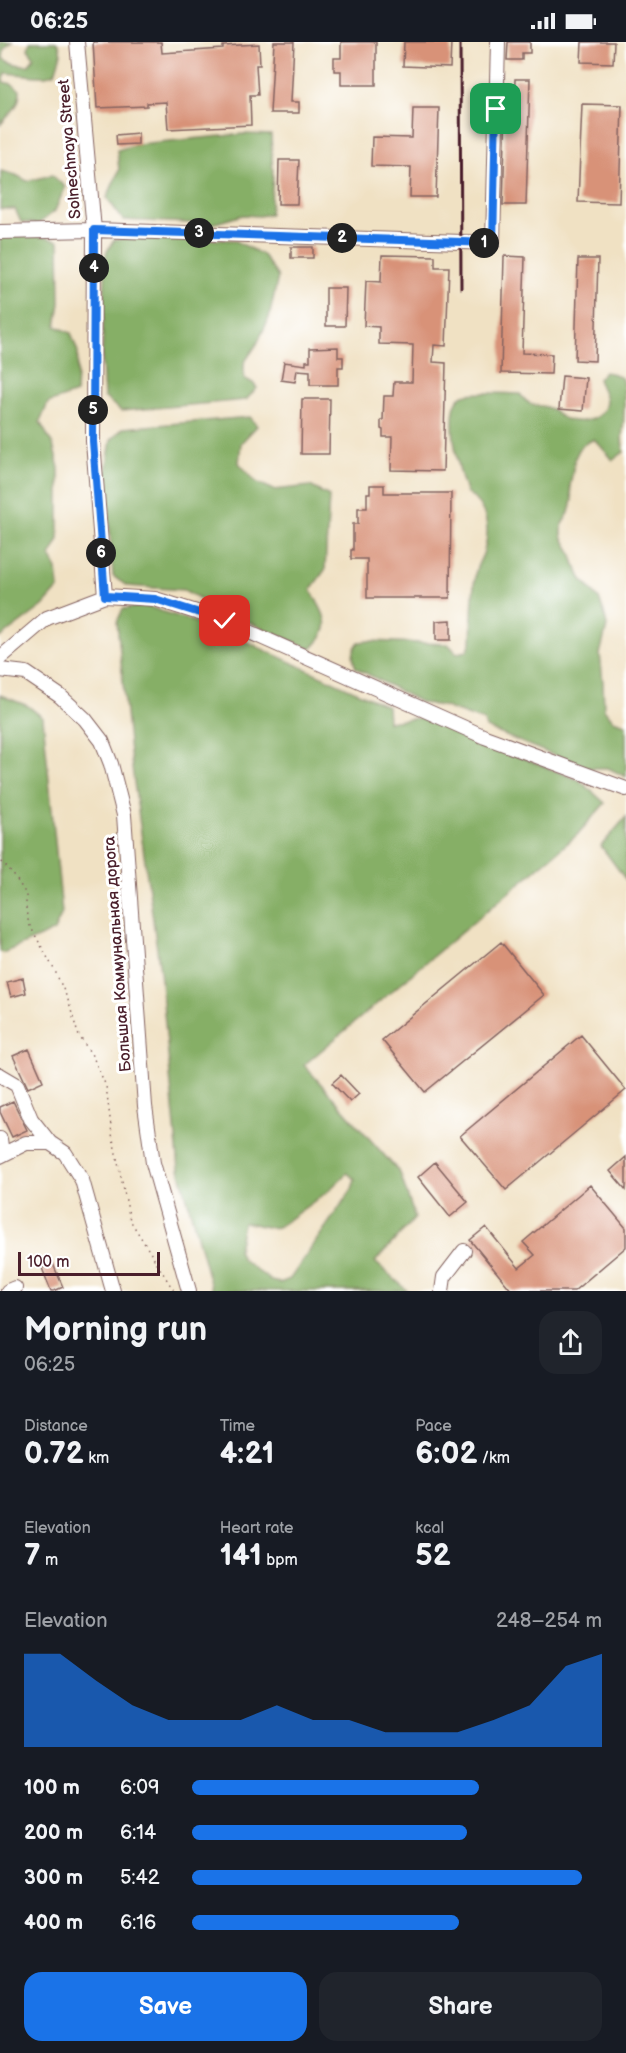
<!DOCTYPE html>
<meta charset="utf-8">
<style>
body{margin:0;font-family:"Balsamiq Sans",sans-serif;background:#20242c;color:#f1f3f6;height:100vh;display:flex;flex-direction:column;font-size:22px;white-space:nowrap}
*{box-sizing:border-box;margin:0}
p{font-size:20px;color:#9ea1a6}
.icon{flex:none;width:33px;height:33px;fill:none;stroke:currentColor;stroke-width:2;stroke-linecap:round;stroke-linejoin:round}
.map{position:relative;height:1249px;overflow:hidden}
.sheet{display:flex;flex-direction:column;background:#171b24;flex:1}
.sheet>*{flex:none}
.scale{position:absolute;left:18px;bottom:15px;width:142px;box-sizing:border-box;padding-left:6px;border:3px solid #4a1f2b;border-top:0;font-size:16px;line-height:21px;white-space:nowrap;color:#4a1f2b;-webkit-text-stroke:4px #fff;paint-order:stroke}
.pin{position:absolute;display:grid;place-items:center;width:51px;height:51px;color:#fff;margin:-26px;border-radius:12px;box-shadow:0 3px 9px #0006}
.km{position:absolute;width:30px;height:30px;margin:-15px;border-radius:50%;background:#222;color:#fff;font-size:16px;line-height:30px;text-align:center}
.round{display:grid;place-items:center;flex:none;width:63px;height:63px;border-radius:18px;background:#20242c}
.head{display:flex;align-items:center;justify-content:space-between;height:102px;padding:0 24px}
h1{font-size:33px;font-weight:800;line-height:45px}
.metrics{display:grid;grid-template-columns:repeat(3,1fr);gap:9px;height:102px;padding:6px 24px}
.metrics div{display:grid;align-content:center}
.metrics b{font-size:30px;font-weight:800}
.metrics small{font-size:16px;font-weight:400}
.metrics p{font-size:16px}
.chart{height:168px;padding:12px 24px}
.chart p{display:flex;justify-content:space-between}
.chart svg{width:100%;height:108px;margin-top:6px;fill:#1a73e8;opacity:.7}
.cta{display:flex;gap:12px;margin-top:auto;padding:12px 24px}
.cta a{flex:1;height:69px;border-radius:18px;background:#1a73e8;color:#fff;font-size:24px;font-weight:800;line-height:69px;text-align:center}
.cta a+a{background:#20242c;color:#f1f3f6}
ul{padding:0 24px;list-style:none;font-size:20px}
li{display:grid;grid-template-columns:96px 72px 1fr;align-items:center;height:45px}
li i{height:15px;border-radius:8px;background:#1a73e8}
.status{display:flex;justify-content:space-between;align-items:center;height:42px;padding:0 30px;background:#171b24;direction:ltr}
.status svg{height:16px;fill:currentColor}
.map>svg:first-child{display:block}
.forest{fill:#86af66;stroke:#686748;stroke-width:1.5;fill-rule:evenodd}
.building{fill:#d89278}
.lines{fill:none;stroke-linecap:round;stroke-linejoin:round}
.minor-casing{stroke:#846360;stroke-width:16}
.path{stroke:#846360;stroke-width:1.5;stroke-dasharray:1.5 4.5;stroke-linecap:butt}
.minor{stroke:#fff;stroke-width:14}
.rail{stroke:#4a1f2b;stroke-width:3}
.route-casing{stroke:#fff;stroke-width:12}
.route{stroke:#1a73e8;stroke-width:8}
.labels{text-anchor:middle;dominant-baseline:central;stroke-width:6;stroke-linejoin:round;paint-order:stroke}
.street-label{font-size:16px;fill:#4a1f2b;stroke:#fff}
</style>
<div class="status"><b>06:25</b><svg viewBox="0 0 49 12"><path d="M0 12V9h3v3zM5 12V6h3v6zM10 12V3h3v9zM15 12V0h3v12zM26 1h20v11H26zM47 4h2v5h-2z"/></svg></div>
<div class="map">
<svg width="626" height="1249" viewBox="0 0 626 1249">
<rect width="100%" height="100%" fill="#fff"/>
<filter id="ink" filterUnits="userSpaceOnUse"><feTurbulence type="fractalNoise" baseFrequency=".0167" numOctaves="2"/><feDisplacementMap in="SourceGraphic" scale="12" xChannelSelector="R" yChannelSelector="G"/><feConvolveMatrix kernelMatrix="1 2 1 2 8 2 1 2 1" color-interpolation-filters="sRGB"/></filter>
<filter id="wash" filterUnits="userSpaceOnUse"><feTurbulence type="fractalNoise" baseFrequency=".008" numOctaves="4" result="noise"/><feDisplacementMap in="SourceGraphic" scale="24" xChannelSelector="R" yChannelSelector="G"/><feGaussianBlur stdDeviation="1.35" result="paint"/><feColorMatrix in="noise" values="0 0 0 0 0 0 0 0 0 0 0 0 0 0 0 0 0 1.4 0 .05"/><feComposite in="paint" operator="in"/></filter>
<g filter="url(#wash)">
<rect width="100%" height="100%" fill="#f0e1c3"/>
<path class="forest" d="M0,0H12L4,7L3,17C12,22 19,24 29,23L34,15L28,7L30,0H56L59,3L61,12L55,31L46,34H36L6,31L3,40L12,42L20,48C20,65 10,71 0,83Z
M243,92L271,93L273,134L270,172L259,174L243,173L212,182L123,178L107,156L119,128L117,108L138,102Z
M1,129L16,133L27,139L52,133L65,145L55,169L38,182L21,180L15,167H0Z
M0,193L40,194L59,199L60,261L56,284L71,291L78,310L76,351L48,361L40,380L53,403L59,426V497L50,514L57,527L59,546L43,564L0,596Z
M141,195L234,198L263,213L278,235L269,276L257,302L244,321V336L253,341L257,346L246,358L121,369L104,355L102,317L106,211L114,198Z
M604,330C611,331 618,332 622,337C626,351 624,381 622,395C622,400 623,406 624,410L613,418L594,397L581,404L575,416L570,444L572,458L569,471L562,482V495L571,510L575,523L581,536L599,557L604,570L607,584L600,612L603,640L604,667L613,678L626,682V735L608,726H585L486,686L484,679L442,664L422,661L356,626C352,615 352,609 359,600L369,599L448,602L457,611L467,609L471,600C472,578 472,556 475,534C475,526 480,520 483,512C491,488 488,465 466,450C460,432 441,362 464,353C473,349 508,352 520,352C533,370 539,359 553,368C556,369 557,373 560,374C574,384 605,380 606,359C606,352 600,344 598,337Z
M250,375L257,384L241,401L239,421L256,440L274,448L310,444L329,454L325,528L311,547C324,575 336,583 311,607L227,571L184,548L127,544L113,534L106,430L111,398L123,386Z
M146,564L225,590L387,664L388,680L419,676L579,738L605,761L577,793L304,1023L400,1131L415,1176L375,1220L408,1249H212L179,1127L160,929L130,711L117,580L123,567ZM347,1131L355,1137L352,1147L290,1237L280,1241L271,1239L242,1217L238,1208L243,1181C256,1180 264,1188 278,1185L327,1150Z
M0,653L28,664L43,676L62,871L54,889L3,911L0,910Z
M626,775V838L601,804Z"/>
<g id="blocks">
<path class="building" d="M93,0H161L162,11L223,7V4L259,2L260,23H256L258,53H250L251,83L168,87L166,60L147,61V64L97,66Z
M274,0H294L291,60H299V71H270Z
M341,0H376V43H341V29H334V16H341Z
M404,0H451L450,26L403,24Z
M508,0H530V11H522V18H507Z
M582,0H614L613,21L581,20Z
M515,37H530L526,163H503L506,65L514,66Z
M582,62L622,63L619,161L578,160Z
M413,66H439L436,155H410L411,125L371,124L372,95L412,96Z
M138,91V102L117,103L116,93Z
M279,118H299L297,162H278Z
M291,205H313V216H291Z
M382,213L435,214V225H449L446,304L434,303L433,320L446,321L443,429L391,428L392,395H383V388L381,387V378H383L384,354H393L394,340H412L413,303L379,302V285L364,284L366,239L381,240Z
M504,214L525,215L522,311L552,312L551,332L501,331Z
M578,217H598L595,319L575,318Z
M326,246H346L345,284H326Z
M338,305V315H343V325H338V343H310V329L297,328L295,340L281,338L284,320L306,323V319H310V306Z
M562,334L586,336L583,369L559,367Z
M302,357H330L329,412H301Z
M370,443H384V451H451L450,556H367V517H351V508H353V482H358V466H367V451H370Z
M451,578V598H436V579Z
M501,900L544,953L425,1050L382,998Z
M23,936L26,951L11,955L7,940Z
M581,993L626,1048L506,1148L460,1094Z
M29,1007L43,1039L28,1046L13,1014Z
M341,1033L359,1052L350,1060L332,1041Z
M13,1059L27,1088L12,1095L0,1070V1065Z
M626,1115V1148L610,1129Z
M435,1120L468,1160L450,1175L418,1135Z
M590,1143L626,1186V1205L574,1249H512L470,1198L486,1185L519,1226L535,1213L523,1200Z
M53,1222L63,1245L54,1249H51L42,1226Z"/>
</g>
</g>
<g filter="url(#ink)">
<use href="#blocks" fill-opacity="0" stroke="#846360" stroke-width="1.5"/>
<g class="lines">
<defs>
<path id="minor" d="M0,190L94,188L77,0
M105,554L93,399L94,188L493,201L498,0
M0,616L47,576L105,554L155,557L225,579L485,695L626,747
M0,628L26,631L60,654L85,677L102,699L111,722L124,773L145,1064L153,1121L189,1249
M0,1033L17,1043L31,1077L50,1101
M0,1097L2,1112
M0,1114L26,1101H50L65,1111L82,1138L113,1249
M8,1249L15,1246
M442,1249L444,1235L464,1209"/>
</defs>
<use href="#minor" class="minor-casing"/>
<path class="path" d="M0,814L2,820L15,835L26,852V869L29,882L55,929L68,958L78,992L93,1015L106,1044L112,1092L130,1178L174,1249"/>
<use href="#minor" class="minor"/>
<path class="rail" d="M460,0L461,246"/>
</g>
</g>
<g class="lines" filter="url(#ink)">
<defs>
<path id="route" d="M225,579L155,557L105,554L93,399L94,188L493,201L496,67"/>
</defs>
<use href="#route" class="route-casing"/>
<use href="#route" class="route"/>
</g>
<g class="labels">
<g class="street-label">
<text transform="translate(70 107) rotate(-95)">Solnechnaya Street</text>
<text transform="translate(118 912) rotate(-94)">Большая Коммунальная дорога</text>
</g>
</g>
</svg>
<div class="scale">100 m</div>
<div class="pin" style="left:496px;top:67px;background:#1e9e55"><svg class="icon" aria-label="arrive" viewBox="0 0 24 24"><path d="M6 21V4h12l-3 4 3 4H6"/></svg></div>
<div class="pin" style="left:225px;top:579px;background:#d93025"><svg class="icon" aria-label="check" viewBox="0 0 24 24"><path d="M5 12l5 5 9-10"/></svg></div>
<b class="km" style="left:484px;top:201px">1</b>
<b class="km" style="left:342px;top:196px">2</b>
<b class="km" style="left:199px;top:191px">3</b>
<b class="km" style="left:94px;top:226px">4</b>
<b class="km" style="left:93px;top:368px">5</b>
<b class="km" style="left:101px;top:511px">6</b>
</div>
<section class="sheet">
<div class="head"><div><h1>Morning run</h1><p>06:25</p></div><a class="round"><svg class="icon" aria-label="share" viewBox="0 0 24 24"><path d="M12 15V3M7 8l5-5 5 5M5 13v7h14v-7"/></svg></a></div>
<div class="metrics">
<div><p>Distance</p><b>0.72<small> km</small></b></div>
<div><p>Time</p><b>4:21</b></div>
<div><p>Pace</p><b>6:02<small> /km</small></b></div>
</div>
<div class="metrics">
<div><p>Elevation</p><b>7<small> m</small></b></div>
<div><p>Heart rate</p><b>141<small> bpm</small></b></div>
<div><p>kcal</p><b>52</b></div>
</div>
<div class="chart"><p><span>Elevation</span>248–254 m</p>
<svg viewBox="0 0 160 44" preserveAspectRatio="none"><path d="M0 44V6L10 6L20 17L30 27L40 33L50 33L60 33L70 27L80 33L90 33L100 38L110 38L120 38L130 33L140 27L150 11L160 6V44z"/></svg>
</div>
<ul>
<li><b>100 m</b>6:09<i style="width:70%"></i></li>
<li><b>200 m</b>6:14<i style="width:67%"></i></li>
<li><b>300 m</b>5:42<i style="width:95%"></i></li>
<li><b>400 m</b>6:16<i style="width:65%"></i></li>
</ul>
<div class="cta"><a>Save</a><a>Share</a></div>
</section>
